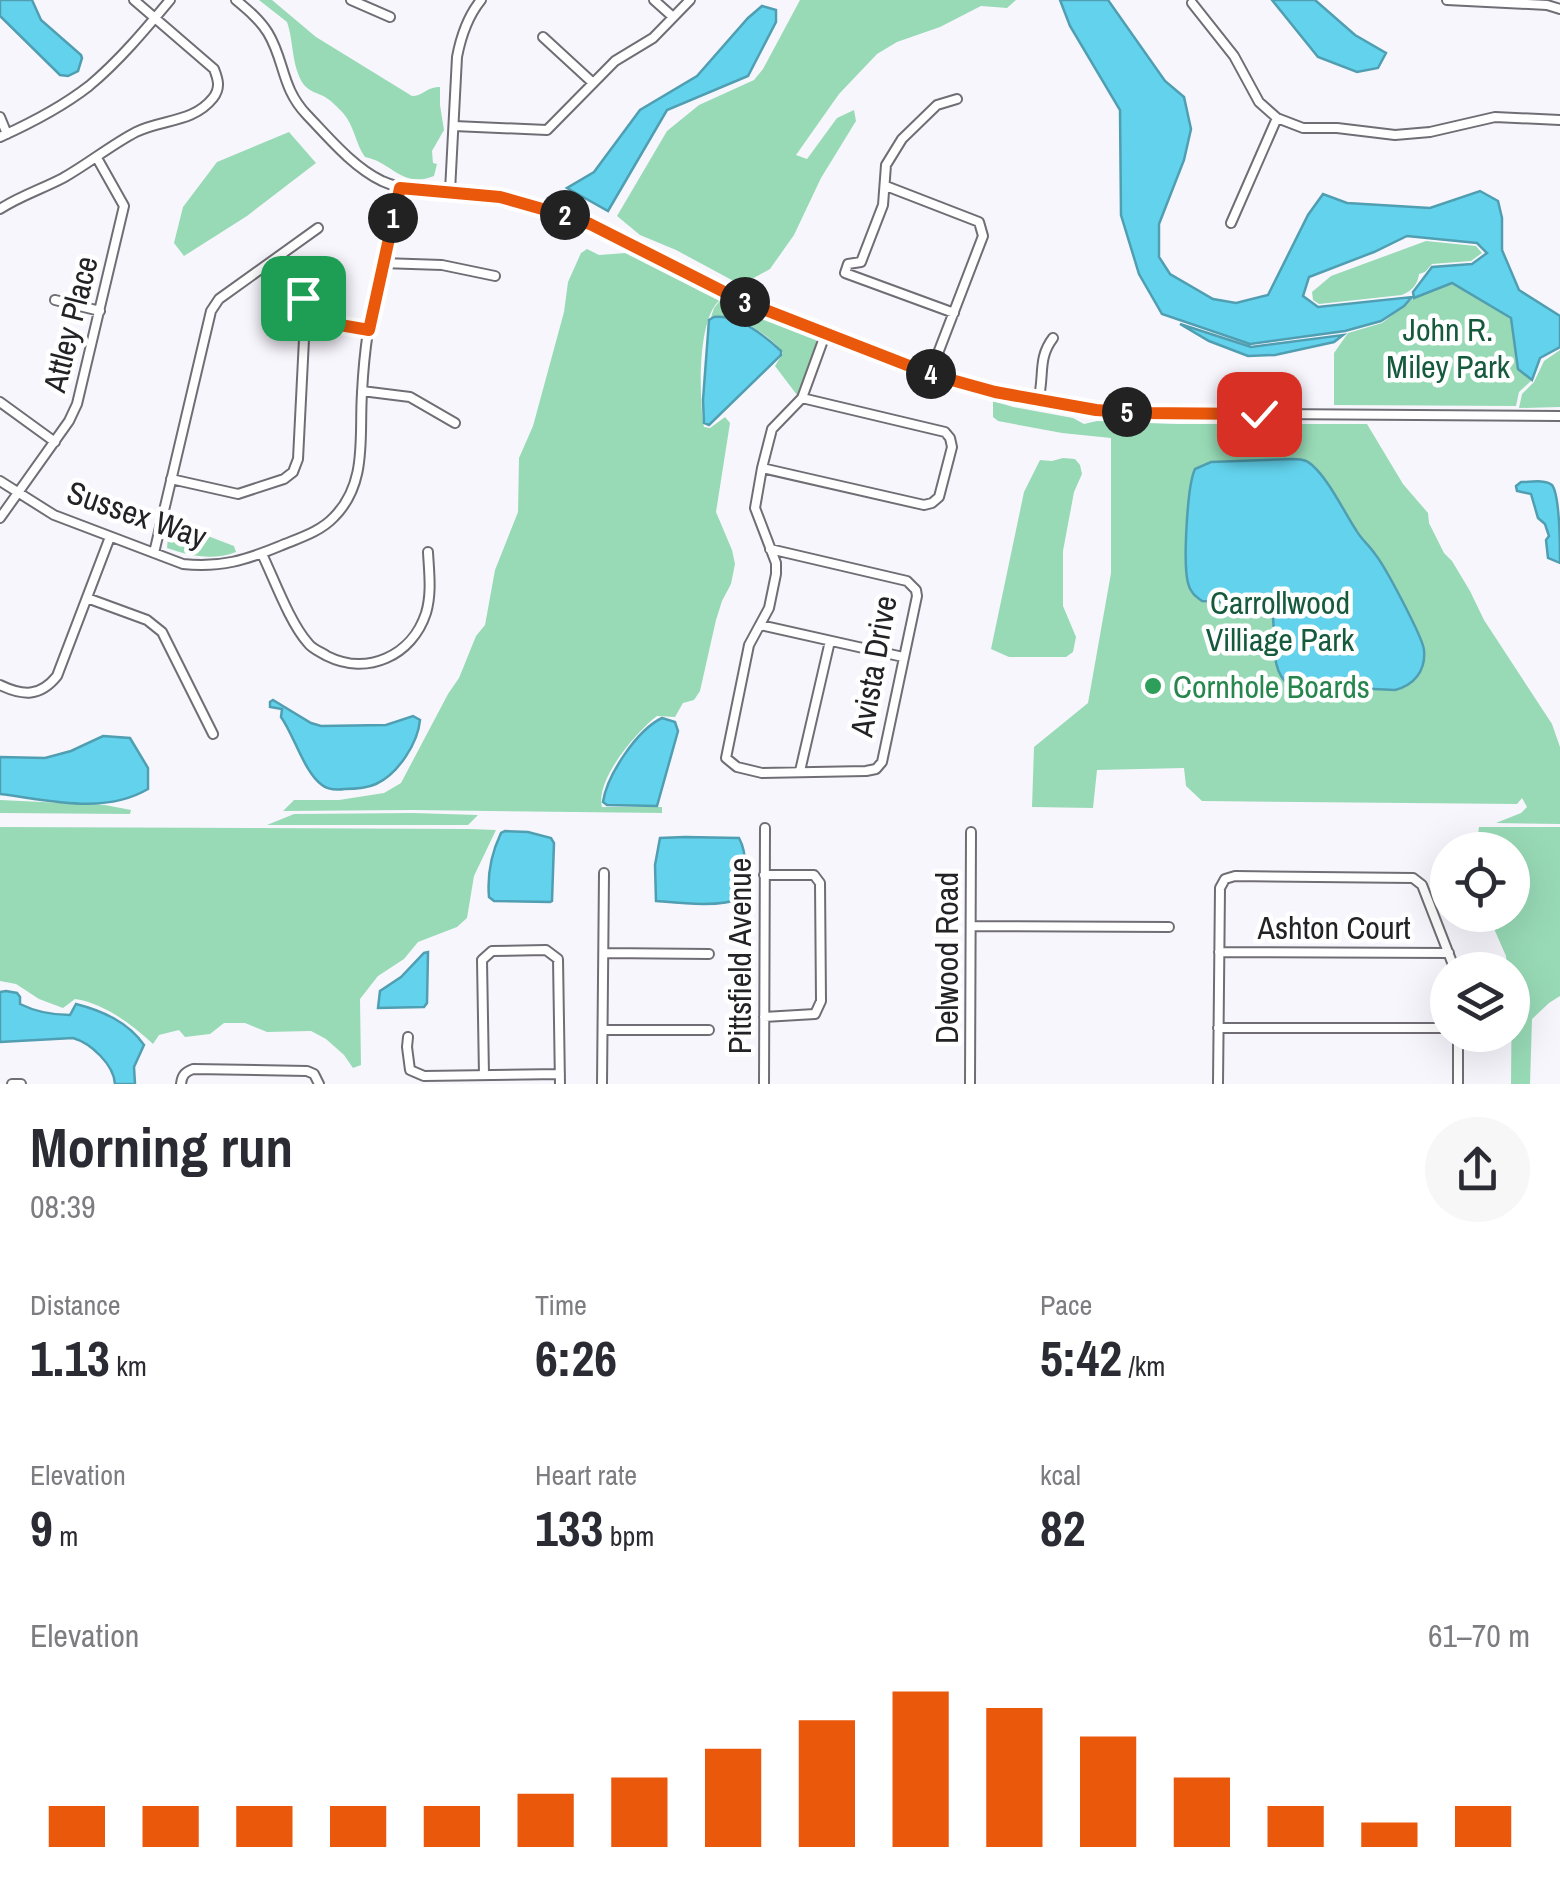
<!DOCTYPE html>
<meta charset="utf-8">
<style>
body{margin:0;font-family:"Archivo Narrow",sans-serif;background:#f7f7f7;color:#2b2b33;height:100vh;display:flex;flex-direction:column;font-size:38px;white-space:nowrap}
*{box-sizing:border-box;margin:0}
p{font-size:32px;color:#7c7c81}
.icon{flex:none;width:55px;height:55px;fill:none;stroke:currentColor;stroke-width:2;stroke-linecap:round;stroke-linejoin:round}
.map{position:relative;height:1084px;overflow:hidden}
.sheet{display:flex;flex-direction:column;background:#fff;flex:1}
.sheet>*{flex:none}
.tools{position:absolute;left:1430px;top:832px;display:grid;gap:20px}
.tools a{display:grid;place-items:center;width:100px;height:100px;border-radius:50%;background:#fff;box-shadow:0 10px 40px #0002;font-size:50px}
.pin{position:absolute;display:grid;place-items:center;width:85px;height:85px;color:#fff;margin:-42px;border-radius:20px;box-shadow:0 5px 15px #0006}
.km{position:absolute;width:50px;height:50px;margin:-25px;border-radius:50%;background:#222;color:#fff;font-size:28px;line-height:50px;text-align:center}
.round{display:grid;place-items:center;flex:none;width:105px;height:105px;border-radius:52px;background:#f7f7f7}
.head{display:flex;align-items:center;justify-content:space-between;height:170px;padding:0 30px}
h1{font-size:55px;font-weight:800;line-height:75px}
.stats{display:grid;grid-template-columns:repeat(3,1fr);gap:15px;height:170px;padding:10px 30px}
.stats div{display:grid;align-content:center}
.stats b{font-size:50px;font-weight:800}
.stats small{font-size:28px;font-weight:400}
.stats p{font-size:28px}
.chart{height:280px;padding:20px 30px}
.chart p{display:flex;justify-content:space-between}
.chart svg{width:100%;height:180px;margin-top:10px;stroke:#ea580c;stroke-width:6}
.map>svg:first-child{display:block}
.green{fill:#98dab6}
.water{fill:#63d3ed;stroke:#509eb1;stroke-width:2.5}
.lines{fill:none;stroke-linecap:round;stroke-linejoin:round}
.minor-casing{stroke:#706e74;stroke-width:12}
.minor{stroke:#fff;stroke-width:8}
.route-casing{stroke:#fff;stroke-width:20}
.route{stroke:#ea580c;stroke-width:12}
.leisure-dot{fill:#2e9e5b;stroke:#fff;stroke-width:4}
.labels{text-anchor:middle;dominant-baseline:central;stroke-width:9;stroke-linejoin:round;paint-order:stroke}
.street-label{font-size:32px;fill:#232225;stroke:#fff}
.park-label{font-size:32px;fill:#165a3d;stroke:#fff}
.leisure-label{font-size:32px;fill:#27864d;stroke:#fff;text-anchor:start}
</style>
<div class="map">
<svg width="1560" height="1084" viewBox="0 0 1560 1084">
<rect width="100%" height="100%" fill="#f8f6fd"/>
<path class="green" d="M259,0H272L316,37L412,96C423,96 428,86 440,87V105L444,130L432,151L433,163L437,164L434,176C402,189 392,162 365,157C355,143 355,127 343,113C338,108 332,101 325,97C318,93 310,92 304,85C291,66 294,42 287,22Z
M800,0H1016L1007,8L981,6L940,27L897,42L877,54L839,94L796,155L807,159L837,118L854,110L856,121L821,178L794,235L770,269L741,285L676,250L640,235L617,216L667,131L699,105L754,80L763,69Z
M289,132L316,163L247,216L184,256L174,243L183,207L217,162Z
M1426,241L1476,246L1482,253L1471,261L1432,264L1425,272L1419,274C1418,284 1412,291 1402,295L1319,304L1313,300L1312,292L1331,276Z
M587,249L599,255L626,253L656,264L700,291L720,300C697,318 699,399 704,427L710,428L725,417L730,423L716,512L732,550L735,564L731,584L722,601L716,620L700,691L694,700L683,703L675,717L657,716C636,732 595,780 602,807H662V813L413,810L283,811L294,800H339L384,793L401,783L448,694L459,678L476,636L485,625L495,570L518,512L519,458L533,426L564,312L568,282L581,253Z
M1452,283L1511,318L1518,369L1532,380L1519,392L1516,406L1334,405V353L1348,333L1382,323L1414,298Z
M723,297L816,339L817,347L801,390L797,395L775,366L783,353C771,335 733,311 711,317L714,308Z
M1560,350V407L1519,408L1522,394L1534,382L1544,361Z
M993,401L1013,407L1073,418L1084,424L1097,421L1177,424H1367L1403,484L1428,513L1429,523L1444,553L1452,561L1470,591L1484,620L1552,724L1560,747V824L1496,823L1521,813L1527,807L1522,798L1517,804L1202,801L1186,786L1184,768L1097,770L1093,808L1032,807L1034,747L1088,703L1111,573V438L1062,433L998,421L993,417Z
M1063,458L1075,459L1080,465L1082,474L1074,492L1063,551V606L1076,637L1073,652L1066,657H1009L991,649L1024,492L1040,460L1052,461Z
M169,526L200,533L234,546L236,552C213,561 190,556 167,548Z
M0,800L105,805L131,810L130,814L0,813Z
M413,813L478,815L468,825H259H267L294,814Z
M0,827L470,829L496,830L474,876L467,918L457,927L418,942L404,959L378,976L360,999L361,1065L353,1068L344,1055L326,1039L311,1031L267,1032L245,1023H224L210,1034L185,1037L179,1030L159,1035L153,1044C132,1024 103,1003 75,999L63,1008L39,999L16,984L0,981Z
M1479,827H1560V996L1549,1003L1532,1019L1530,1084H1511L1512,970H1507L1506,956L1488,915H1512V850H1476Z"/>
<path class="water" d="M0,0H32L41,20L81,55L82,58L78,71L68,76L60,75L0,16Z
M1060,0H1108L1165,81L1184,97L1191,129L1184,160L1159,224V257L1170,274L1213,299L1236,303L1268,295L1308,215L1323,194L1347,203L1430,208L1480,191L1498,201L1502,218V250L1519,290L1560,316V347L1540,358L1532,380L1518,369L1511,318L1452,283L1414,298L1413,292L1432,267L1472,264L1487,253L1477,243L1407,236L1374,252L1309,277L1303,296L1318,307L1412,297L1404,306L1381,321L1345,331L1250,344L1162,314L1139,274L1121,215L1120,110L1070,26Z
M1272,0H1315L1355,35L1386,53L1378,68L1357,72L1318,57Z
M762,6L776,10V22L748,76L667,110L608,211L567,188L594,172L640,110L697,76L748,18Z
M714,317C738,315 764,335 781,351V355L709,425L704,423L703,400L709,320Z
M1180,324L1251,347L1343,335L1334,342L1275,355L1248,356L1209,341Z
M1291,459C1298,459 1306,459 1312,465C1329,480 1343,510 1356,530C1361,539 1369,545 1375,554C1385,566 1423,638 1424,650C1426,671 1414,685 1395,690L1289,685C1268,669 1277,635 1272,611L1260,604L1202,601C1195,596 1190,592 1188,583C1183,564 1187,486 1195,469L1211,462Z
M1521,482C1530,482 1545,479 1552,485C1560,495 1560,546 1560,563L1548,558L1546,540L1549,536L1545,524L1538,518L1531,494L1517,491L1516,486Z
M273,700L311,723L321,726L386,725L413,716L420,720C418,743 398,774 376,784C367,788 355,789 345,789C337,790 328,790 322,785C304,772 294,735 281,717L282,709L270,707V702Z
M662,718L675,722L678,731L657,806L607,805L603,802C607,775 637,730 662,718Z
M103,736L130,738L148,768V789C104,815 48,800 0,794V757L45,758L71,751Z
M505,831L528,832L551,838L554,843L552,901L550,902L494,901L489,897C487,874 491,854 501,833Z
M685,837L739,838C748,854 746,880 741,898C720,908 679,903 656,901L655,865L660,838Z
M428,952L427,1003L424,1007L378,1008L380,991L401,977L424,953Z
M6,991L17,993L20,997V1004C36,1012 52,1015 70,1015L76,1004C103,1011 128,1022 144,1045L134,1067L135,1084H115C114,1065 91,1043 73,1038L0,1042V992Z"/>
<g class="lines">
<defs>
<path id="minor" d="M236,0C248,10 260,20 268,33C285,61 281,88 307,115C329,138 353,167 382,181C415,196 458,191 495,196C528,201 560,213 590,224L740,300L825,335L930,374L995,392L1038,401L1141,413L1560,416
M351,0L390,17
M654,0L673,17
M1447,0L1547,5L1560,9
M1192,3L1234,56L1259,102L1277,118L1303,128H1337L1395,135L1430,132L1495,117L1560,120
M543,37L593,83
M0,117L7,134
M454,126L547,130L615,61L653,38L690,0
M0,137C31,123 62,107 89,86C119,61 145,30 170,0
M886,186L979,222L983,236L930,374
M450,191L457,57C461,36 468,16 481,0
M0,209C20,196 42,189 63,178C88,164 111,145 136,132C162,119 193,123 213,98C221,88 218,79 214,69L134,0
M1231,223L1277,118
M382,263L442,265L495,276
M55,300L100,311
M954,313L845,273L848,264L861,262L883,205L886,165L902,139L937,105L957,99
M305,319L369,329
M362,391L410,397L455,423
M1038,401C1045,376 1037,359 1053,338
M0,402L55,442
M762,468L924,505L932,503L939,497L952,447L950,438L945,432L802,398
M171,479L238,494L284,479L293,472L298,459L305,319L303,299L275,259
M0,481L54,515L183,564C221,568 246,560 280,546C299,538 320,532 334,517C368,483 359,436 362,393C363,372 365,351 368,331C376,283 389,235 400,188
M0,518L69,421L77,404L124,206L97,158
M770,549L907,581L916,590L917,596L882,762L876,769L866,771L762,773L737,767L726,758L749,645L769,608L776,574V563L755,508L762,468L772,429L802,398L825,335
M154,553L211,311L219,299L318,228
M262,554C274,579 290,623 308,643C312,649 321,652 327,656C367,676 412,656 426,613C432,593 429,572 428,552
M87,598L147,620L162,632L213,734
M760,625L903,657
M0,685C23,696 40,697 57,676L110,537
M800,771L830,641
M971,926L1169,927
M1219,952L1449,953
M604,953L709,954
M764,1017L815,1014L821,1001L820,883L814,875H764
M1218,1028H1448
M603,1030H709
M408,1037L407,1047L410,1070L424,1076L560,1074
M484,1075L482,960L492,951L546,950L558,959L560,1084
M12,1084H21
M181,1084C182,1075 185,1072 193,1069L307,1071L314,1074L319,1084
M602,1084L604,873
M764,1084L765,828
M970,1084L971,832
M1218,1084L1220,888L1225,879L1235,876L1413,878L1422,885L1455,970
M1458,1084V1035"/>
</defs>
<use href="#minor" class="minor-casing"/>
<use href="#minor" class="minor"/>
</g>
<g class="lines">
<defs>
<path id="route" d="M303,298L305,319L369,330L400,188L500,197L567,216L590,224L740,300L930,374L995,392L1096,410L1141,413L1259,414"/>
</defs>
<use href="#route" class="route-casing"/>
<use href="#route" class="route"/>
</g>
<circle class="leisure-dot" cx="1153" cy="686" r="10"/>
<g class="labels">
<g class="street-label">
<text transform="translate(70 324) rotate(-76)">Attley Place</text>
<text transform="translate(137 514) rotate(19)">Sussex Way</text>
<text transform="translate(873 666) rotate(-80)">Avista Drive</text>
<text x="1334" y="927">Ashton Court</text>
<text transform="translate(739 956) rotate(-90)">Pittsfield Avenue</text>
<text transform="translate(946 958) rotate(-90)">Delwood Road</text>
</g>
<g class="park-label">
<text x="1448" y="329">John R.<tspan x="1448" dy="37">Miley Park</tspan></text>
<text x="1280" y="602">Carrollwood<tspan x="1280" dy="37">Villiage Park</tspan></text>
</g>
<g class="leisure-label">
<text x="1173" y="686">Cornhole Boards</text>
</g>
</g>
</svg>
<div class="tools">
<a><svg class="icon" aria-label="locate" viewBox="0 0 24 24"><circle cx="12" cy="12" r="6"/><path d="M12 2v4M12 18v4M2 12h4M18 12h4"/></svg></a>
<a><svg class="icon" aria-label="layers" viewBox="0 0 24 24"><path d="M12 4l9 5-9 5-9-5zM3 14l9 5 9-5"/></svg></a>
</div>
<div class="pin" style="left:303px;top:298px;background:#1e9e55"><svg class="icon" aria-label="arrive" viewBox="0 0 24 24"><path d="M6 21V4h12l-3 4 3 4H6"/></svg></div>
<div class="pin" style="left:1259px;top:414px;background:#d93025"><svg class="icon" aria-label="check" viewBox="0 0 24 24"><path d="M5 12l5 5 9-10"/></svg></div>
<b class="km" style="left:393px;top:218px">1</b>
<b class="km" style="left:565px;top:215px">2</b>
<b class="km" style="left:745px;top:302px">3</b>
<b class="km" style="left:931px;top:374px">4</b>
<b class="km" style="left:1127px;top:412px">5</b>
</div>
<section class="sheet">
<div class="head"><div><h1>Morning run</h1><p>08:39</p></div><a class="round"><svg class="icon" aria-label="share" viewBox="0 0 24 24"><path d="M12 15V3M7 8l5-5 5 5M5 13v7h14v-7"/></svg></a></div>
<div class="stats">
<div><p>Distance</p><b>1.13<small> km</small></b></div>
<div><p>Time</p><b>6:26</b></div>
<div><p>Pace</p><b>5:42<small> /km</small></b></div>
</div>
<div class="stats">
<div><p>Elevation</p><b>9<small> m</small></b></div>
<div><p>Heart rate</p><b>133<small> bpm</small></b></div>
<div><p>kcal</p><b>82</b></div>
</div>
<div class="chart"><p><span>Elevation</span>61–70 m</p>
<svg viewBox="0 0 160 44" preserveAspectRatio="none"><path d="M5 44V34M15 44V34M25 44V34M35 44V34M45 44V34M55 44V31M65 44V27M75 44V20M85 44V13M95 44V6M105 44V10M115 44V17M125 44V27M135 44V34M145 44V38M155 44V34"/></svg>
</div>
</section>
